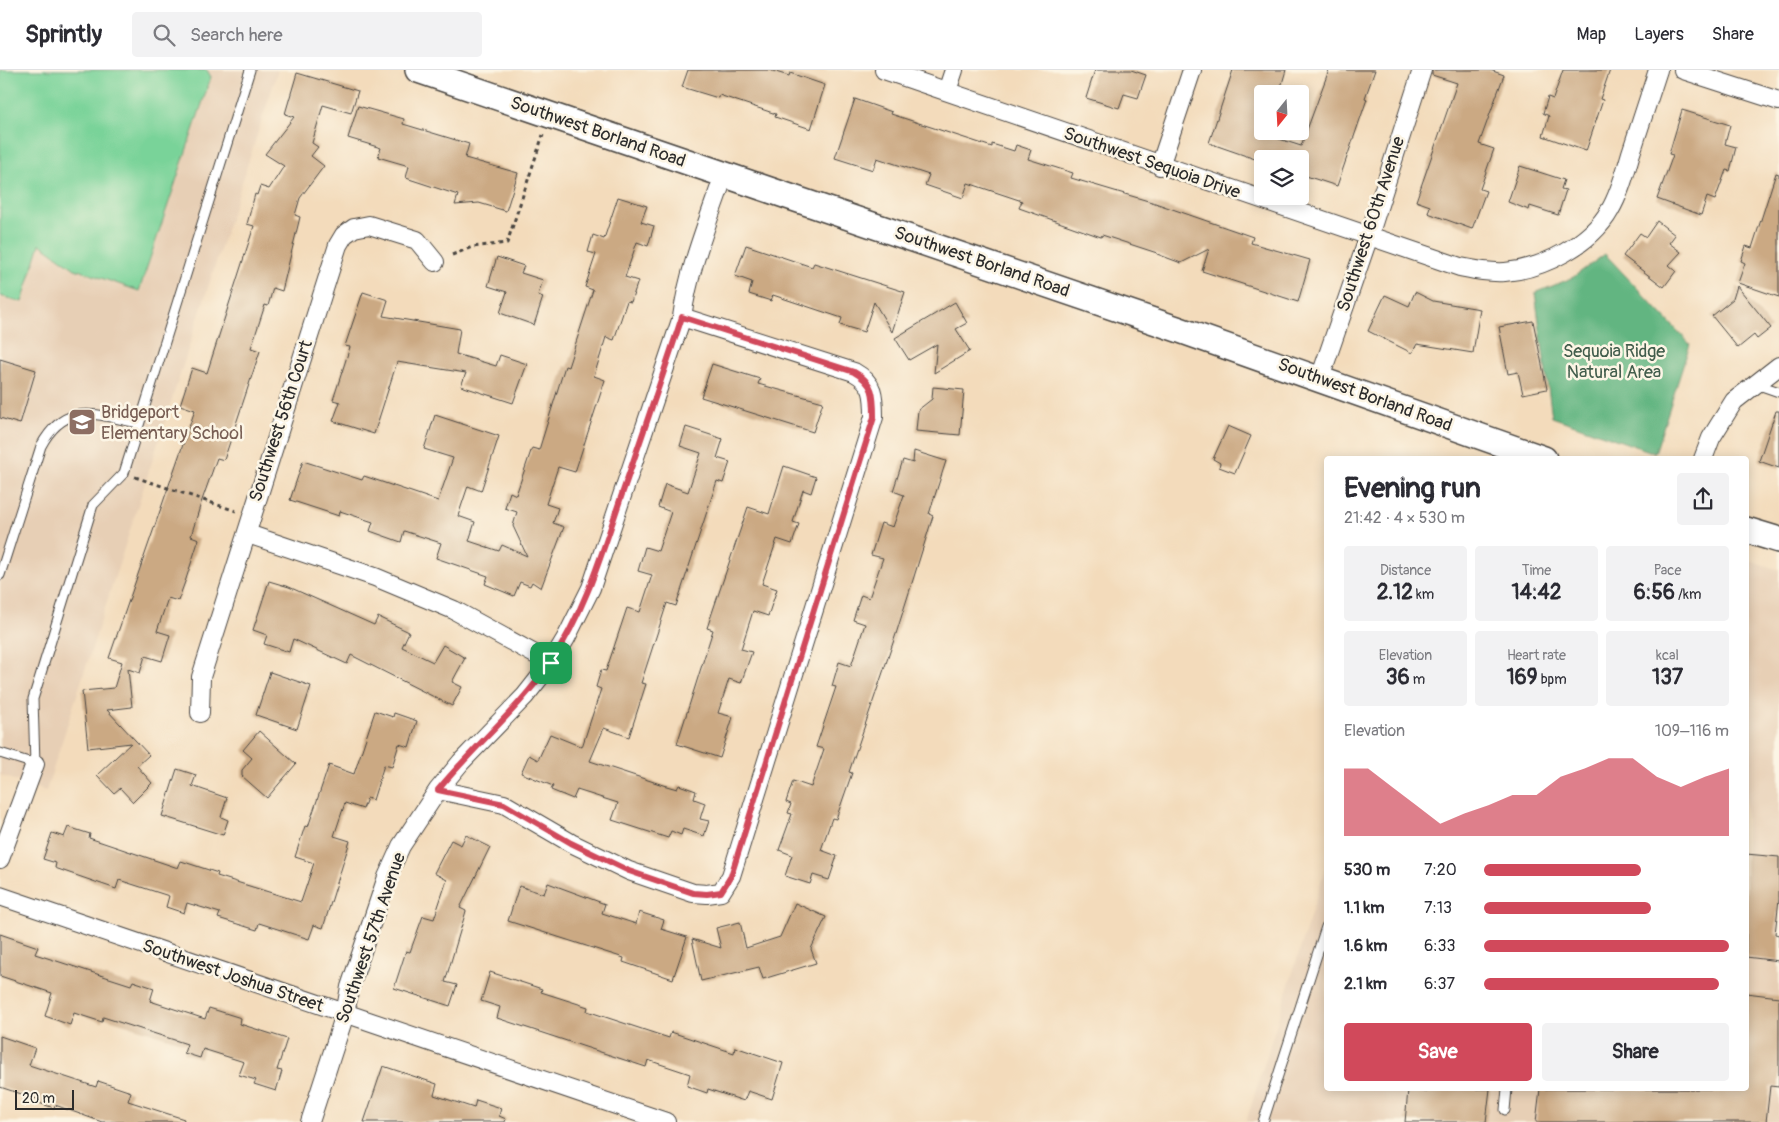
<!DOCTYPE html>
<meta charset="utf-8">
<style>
body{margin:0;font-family:Pangolin,sans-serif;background:#f2f2f3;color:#2b2b33;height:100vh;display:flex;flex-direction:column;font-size:19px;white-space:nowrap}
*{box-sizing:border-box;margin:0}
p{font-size:16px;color:#7c7c81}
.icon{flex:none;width:28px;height:28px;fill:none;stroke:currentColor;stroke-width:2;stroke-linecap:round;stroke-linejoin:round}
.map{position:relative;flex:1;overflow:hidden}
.details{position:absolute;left:1324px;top:386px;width:425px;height:635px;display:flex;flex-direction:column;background:#fff;border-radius:5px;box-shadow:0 2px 12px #0003}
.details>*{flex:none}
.needle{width:32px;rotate:198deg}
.controls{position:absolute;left:1254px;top:15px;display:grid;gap:10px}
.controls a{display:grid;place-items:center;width:55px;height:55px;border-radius:5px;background:#fff;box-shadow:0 2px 12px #0003;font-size:25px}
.scale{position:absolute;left:15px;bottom:12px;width:59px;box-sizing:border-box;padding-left:5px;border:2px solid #2b2b2b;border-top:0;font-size:14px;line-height:18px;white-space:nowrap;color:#2b2b2b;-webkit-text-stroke:4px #fcf5e5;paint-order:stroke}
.pin{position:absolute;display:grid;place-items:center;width:42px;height:42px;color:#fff;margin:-21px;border-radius:10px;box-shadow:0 2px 8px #0006}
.round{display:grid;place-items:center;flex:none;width:52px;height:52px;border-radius:5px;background:#f2f2f3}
.overview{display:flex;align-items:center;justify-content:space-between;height:85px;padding:0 20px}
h1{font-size:28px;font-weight:700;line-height:38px}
.figures{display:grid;grid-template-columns:repeat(3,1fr);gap:8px;height:85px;padding:5px 20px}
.figures div{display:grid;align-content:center;border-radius:5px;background:#f2f2f3;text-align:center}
.figures b{font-size:21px;font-weight:700}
.figures small{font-size:14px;font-weight:400}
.figures p{font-size:14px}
.chart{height:140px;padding:10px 20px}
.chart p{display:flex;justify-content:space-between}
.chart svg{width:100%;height:90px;margin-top:5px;fill:#d1495b;opacity:.7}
.primary-button{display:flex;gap:10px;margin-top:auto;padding:10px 20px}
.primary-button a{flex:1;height:58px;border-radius:5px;background:#d1495b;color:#fff;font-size:20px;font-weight:700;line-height:58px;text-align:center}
.primary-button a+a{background:#f2f2f3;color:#2b2b33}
ul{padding:0 20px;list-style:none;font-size:16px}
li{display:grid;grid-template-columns:80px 60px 1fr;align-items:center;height:38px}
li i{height:12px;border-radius:6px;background:#d1495b}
header{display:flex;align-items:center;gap:30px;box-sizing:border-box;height:70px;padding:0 25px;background:#fff;border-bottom:1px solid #e1e1e2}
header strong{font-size:24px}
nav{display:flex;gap:28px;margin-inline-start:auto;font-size:18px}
.search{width:350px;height:45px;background:#f2f2f3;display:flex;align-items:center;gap:12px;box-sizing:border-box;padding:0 18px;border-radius:5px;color:#7c7c81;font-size:19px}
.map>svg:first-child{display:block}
.built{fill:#e7cfb5}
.green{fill:#79d399;stroke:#527f62}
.forest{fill:#62b581;stroke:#467056}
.building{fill:#cba983}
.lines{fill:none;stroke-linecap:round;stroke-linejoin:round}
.service-casing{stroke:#494541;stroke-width:11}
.minor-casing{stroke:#494541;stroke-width:20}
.secondary-casing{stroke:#494541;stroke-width:28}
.path{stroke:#494541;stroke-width:3;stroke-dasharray:4 4;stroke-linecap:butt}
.service{stroke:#fff;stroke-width:9}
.minor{stroke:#fff;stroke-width:18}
.secondary{stroke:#fff;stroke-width:25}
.route-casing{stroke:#fff;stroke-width:10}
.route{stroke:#d1495b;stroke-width:6}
.labels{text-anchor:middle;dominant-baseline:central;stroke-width:5;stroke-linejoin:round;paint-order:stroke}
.street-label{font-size:18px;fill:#2b2b2b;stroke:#fcf5e5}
.park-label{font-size:18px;fill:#425d4c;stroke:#fcf5e5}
.education-label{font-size:18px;fill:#785e54;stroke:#fcf5e5;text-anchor:start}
</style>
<header>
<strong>Sprintly</strong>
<div class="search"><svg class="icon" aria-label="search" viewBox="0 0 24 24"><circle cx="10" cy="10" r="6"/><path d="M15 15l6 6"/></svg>Search here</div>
<nav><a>Map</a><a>Layers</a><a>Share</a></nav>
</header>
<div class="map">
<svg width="1779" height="1052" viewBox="0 0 1779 1052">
<rect width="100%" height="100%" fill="#fcf5e5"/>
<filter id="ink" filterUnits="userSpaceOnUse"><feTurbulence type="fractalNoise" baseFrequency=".02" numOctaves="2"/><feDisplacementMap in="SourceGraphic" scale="10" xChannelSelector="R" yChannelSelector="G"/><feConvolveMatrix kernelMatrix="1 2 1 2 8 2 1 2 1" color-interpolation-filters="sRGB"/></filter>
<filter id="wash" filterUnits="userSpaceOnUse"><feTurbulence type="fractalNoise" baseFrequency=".0096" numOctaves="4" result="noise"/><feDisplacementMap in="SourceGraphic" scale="20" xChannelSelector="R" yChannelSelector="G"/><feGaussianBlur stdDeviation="1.12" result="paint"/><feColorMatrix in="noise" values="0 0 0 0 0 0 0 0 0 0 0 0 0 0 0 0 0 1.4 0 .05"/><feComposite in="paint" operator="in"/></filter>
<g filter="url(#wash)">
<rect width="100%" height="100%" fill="#f3dbbb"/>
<path class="built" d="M0,0H278L46,721L0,705Z
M1746,489L1779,500V1052H1246L1326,796V1019H1746Z"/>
<path class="green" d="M0,0H207L211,7L139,221L75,199L40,174L22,232L0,226Z"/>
<path class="forest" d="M1605,184L1690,274L1655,383L1552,347L1535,223L1572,208Z"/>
<g id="blocks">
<path class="building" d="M688,0H769L789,6L790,3L825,15L811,59L775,47L776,44L719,25L718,28L682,17Z
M1095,0H1131L1146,5L1138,28L1124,24L1119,38L1086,28Z
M1233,0H1286L1279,24H1262V61H1274L1273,67L1301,76L1329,0H1375L1365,28L1367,29L1337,116L1303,105L1305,99L1300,97V89H1255L1209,73Z
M1432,0H1490L1504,5L1479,74L1494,79L1480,119L1486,121L1472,159L1428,143L1430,136L1416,131L1457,13L1432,5Z
M1563,0H1610L1600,29L1603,30L1586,81L1543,66L1549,46L1543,43L1548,27L1553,29Z
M297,3L358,21L351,43L323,35L312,73L318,77L311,86L324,96L300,128L295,145L300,147L282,221L273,218L268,236L265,235L251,278L260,281L224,390L217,388L201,433L191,466L199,469L186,509L178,531L168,528L157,561L170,565L162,591L145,586L140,603L128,599L132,637L107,640L149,685L137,696L152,713L133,732L120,718L114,723L97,705L131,673L88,678L82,621L114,618L122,592L109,588L195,340L180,335L192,298L207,303L254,156L247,154L255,124L257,125L260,116L269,119L284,96L265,84L294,47L285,44Z
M855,29L892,42L891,44L992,77V74L1014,81L1016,75L1031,80L1028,89L1073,103L1071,108L1155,133L1253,167L1251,173L1310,190L1298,232L1202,201L1209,179L1181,193L1157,184V183L1102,165L1101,167L1019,138L1022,131L968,113L963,128L925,115L929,105L877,88L873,100L835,88Z
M358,36L404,49L403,54L469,74L465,88L518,103L506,141L479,133L455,135L458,125L406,108L409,96L378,87L381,78L348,68Z
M1682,40L1730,55L1725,74L1736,77L1730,101L1726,100L1715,130L1707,127L1701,145L1657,129L1673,85L1669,84Z
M1520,96L1564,110L1561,119L1566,120L1558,145L1530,136L1529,140L1508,132Z
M1776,103L1779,104V227L1738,213L1745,193L1741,191L1746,176L1752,178Z
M618,127L647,136L641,152L654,156L648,176L637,172L625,207L638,211L631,232L627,231L614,270L606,267L594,306L605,310L575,402L558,397L546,434L558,438L553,453L564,457L541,518L532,512L530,516L520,512L514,526L485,514L488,506L436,488L441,473L404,461L401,472L370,461L373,452L340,441L339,446L290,430L303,391L362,410L364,406L438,431L453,388L424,379L435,345L499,366L481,421L468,416L458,446L475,452L469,471L499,481L502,475L527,486L513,456L517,442L505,438L510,422L516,425L532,378L539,380L565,296L568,297L593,220L585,217L596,184L588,182L593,165L604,169Z
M1657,151L1675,165L1669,173L1681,182L1669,195L1676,201L1664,217L1623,186L1640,163L1646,167Z
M746,175L812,197L814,193L905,222L892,262L874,232L864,262L840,255L842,248L773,225L771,231L749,224L752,212L735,206Z
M497,187L524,196L521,203L543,210L538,225L543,227L534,255L500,243L507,222L488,216Z
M1737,216L1771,258L1757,269L1754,265L1738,278L1712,246L1733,229Z
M363,222L388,230L383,246L460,259L456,284L496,296L500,285L527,294L513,333L461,316L466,303L397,292L374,364L333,351L340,332L333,330L350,277L345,276Z
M1415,222L1433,231L1480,239L1473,283L1417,274L1412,283L1368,261L1385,225L1409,236Z
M955,232L967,253L956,259L970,281L934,303L937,274L909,290L895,268Z
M1533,251L1547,319L1523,324L1518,302L1508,304L1499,257Z
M0,289L36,300L20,354L0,348Z
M712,294L760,309L758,314L823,332L813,362L701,327Z
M933,317L964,320L960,365L916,361L918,340L932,329Z
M1776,341H1779V398L1759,391Z
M1228,356L1251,366L1235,403L1219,397L1220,393L1213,389Z
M686,357L723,369L717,388L730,392L723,413L717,411L676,536L667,533L641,613L646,614L629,667L604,658L590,691L663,715L677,719L679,715L696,721L694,729L705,733L700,749L709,751L704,766L683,759L681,765L671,761L668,768L612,750L618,733L577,720L573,729L551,720L553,716L521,703L529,685L538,690L550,664L582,677L601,619L596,617L601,600L606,601L627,538L640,542L652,505L638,501L645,477L658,481L671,442L658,437L665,414L688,422L701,383L680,376Z
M914,381L946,391L929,444L933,446L896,564L849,702L852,703L836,749L832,748L821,780L837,786L829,810L813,805L810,814L785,806L792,785L779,780L792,744L788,743L791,734L786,732L793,711L811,717L824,679L816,677L836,617L832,616L839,592L851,596L865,554L853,550L861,525L869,528L883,488L871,485L881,453L893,457L904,425L893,421L903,390L913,393Z
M784,396L816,407L811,423L803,420L793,452L799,454L792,474L777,469L762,514L777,519L768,546L753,541L741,579L752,582L741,613L729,609L718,643L733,647L720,688L677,674L713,560L707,558L748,437L769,444Z
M269,511L289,517L374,555L378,547L409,562L402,577L433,592L443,575L465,588L452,612L462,617L452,636L351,585L347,594L293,569L289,582L264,574L267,565L253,560Z
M270,602L311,616L297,659L256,645Z
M375,641L393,647L394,643L417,651L409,677L399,674L392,697L384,695L373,730L367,728L363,739L345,733L334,766L350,771L323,858L314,855L309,869L259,853L257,860L218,848L220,843L187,833L184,843L166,837L169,826L119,810L116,819L55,798L56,793L43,789L52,763L64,767L68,757L90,764L89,768L178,798L181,791L218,803L217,806L301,832L314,793L295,787L305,756L308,757L329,695L354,704Z
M259,661L296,694L267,728L242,706V700L252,688L243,680Z
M177,699L196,705L192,716L227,728L221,747L228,750L223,765L162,746Z
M466,765L490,777L460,838L466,841L445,912L457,915L450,936L394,918L406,881L410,882L423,846L434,849L447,810L434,803L451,770L461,775Z
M1746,784L1779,787V829L1775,864L1779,865V891L1746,887Z
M548,813L605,834L602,843L636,854L639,842L664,850L661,859L687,867L673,909L623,892L624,888L508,851L519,816L544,824Z
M795,833L826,847L811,879L816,893L763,909L759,897L701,911L692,869L721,878L716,858L740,852L746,878L780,867Z
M0,864L38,877L35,884L131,915L133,911L154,918L150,931L205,949L209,938L241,948L240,954L287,969L277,1000L282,1001L276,1021L254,1014L256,1010L239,1005L244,992L203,979L200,988L184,983L187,974L103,947L102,952L74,943L70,955L45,946L52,923L0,906Z
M490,902L542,919L541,922L588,937L587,941L669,968L671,962L734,983L735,977L783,993L772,1029L748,1021L744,1031L708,1019L707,1023L687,1016L690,1004L648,990L646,997L497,948L500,937L481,931Z
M1746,923L1779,927V1017L1770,1016L1766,1052H1536L1540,1019H1746Z
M0,966L35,978L29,995L96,1017L98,1011L131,1022L128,1031L184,1049L183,1052H102L55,1035L54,1038L39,1033L40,1030L0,1017Z
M383,996L437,1014L434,1025L474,1038L476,1030L501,1038L499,1046L506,1049L505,1052H364Z
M1427,1019H1490L1486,1052H1405L1408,1020L1427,1022Z"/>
</g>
</g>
<g filter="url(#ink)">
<use href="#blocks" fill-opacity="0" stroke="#494541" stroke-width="1"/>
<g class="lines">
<defs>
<path id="service" d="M1756,314L1779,322
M0,505L41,376C66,330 95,345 139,353
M0,683L35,694L33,629L93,435L124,403L250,0
M1505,1040L1507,1019
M1263,1052L1326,857"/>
<path id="minor" d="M884,0L1460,197C1475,200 1489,203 1505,202C1543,199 1591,174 1610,140C1620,123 1625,103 1631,83C1640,56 1649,28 1658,0
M1683,0L1779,31
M947,21L954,0
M1160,96L1192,0
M1320,308L1369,166L1422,0
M1703,389L1711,368L1734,331L1779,296
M248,464L375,507L454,540L551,593
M200,643L201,607L338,175L344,165L354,158L369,155L417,170L435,192
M438,720L504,734L571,773L629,801L693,823L707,824L721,822L731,806L874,347C874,325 874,313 854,302L682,247
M0,789L35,694
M0,826L666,1052
M310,1052L345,944L350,917L387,807L401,776L438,720L461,692L525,626L551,593L566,568L591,518L682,247C689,197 708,152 724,105"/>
<path id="secondary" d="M418,0L1177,259L1544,389
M1746,460L1779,470"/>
</defs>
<use href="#service" class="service-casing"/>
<use href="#minor" class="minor-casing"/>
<use href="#secondary" class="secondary-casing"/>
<path class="path" d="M452,185L472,177L507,173L543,65
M135,407L236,441"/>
<use href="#service" class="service"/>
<use href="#minor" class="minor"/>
<use href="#secondary" class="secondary"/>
</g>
</g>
<g class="lines" filter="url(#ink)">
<defs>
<path id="route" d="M682,247L854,302C874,313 874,325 874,347L731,806L721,822L707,824L693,823L629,801L571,773L504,734L438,720C474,676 519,639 551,592C584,543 601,486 620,430C641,369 662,308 682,247Z"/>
</defs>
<use href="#route" class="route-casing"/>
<use href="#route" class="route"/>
</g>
<defs>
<symbol id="school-square" viewBox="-11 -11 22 22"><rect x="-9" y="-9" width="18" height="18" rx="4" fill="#8d6e63" stroke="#fcf5e5"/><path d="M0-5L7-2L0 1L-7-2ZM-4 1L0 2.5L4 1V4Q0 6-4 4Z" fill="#fff"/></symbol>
</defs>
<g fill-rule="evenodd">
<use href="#school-square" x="66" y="336" width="32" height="32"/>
</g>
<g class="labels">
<g class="street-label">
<text transform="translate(598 62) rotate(19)">Southwest Borland Road</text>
<text transform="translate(1152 93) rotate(19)">Southwest Sequoia Drive</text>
<text transform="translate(1371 154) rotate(-72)">Southwest 60th Avenue</text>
<text transform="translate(982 192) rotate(19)">Southwest Borland Road</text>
<text transform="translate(1365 325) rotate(20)">Southwest Borland Road</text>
<text transform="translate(281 351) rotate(-72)">Southwest 56th Court</text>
<text transform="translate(371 868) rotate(-71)">Southwest 57th Avenue</text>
<text transform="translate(233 906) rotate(19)">Southwest Joshua Street</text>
</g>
<g class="park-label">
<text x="1614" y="281">Sequoia Ridge<tspan x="1614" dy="21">Natural Area</tspan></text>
</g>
<g class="education-label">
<text x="101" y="342">Bridgeport<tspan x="101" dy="21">Elementary School</tspan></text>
</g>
</g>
</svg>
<div class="controls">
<a><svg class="needle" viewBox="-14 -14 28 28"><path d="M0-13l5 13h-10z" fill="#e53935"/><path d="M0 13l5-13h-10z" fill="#7c7c81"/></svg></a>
<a><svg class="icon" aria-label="layers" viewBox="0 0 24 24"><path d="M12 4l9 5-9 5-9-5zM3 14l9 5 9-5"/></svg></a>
</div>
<div class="scale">20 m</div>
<div class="pin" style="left:551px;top:593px;background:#1e9e55"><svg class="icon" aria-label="arrive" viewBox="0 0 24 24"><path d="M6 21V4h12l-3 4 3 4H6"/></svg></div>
<section class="details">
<div class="overview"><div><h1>Evening run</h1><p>21:42 · 4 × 530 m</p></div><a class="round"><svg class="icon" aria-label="share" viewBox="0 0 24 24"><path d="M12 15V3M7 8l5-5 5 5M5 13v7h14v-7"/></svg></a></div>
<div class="figures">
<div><p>Distance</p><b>2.12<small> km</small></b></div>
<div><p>Time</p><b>14:42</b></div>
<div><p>Pace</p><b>6:56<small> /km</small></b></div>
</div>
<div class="figures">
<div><p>Elevation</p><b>36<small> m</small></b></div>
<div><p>Heart rate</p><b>169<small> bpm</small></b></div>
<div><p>kcal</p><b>137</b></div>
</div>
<div class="chart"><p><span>Elevation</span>109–116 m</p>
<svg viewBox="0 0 160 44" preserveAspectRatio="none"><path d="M0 44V11L10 11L20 20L30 29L40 38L50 33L60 29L70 24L80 24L90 15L100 11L110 6L120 6L130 15L140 20L150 15L160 11V44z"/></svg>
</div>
<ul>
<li><b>530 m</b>7:20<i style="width:64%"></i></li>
<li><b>1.1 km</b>7:13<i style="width:68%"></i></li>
<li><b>1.6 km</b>6:33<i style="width:100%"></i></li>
<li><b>2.1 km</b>6:37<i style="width:96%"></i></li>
</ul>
<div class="primary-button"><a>Save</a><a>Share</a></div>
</section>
</div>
